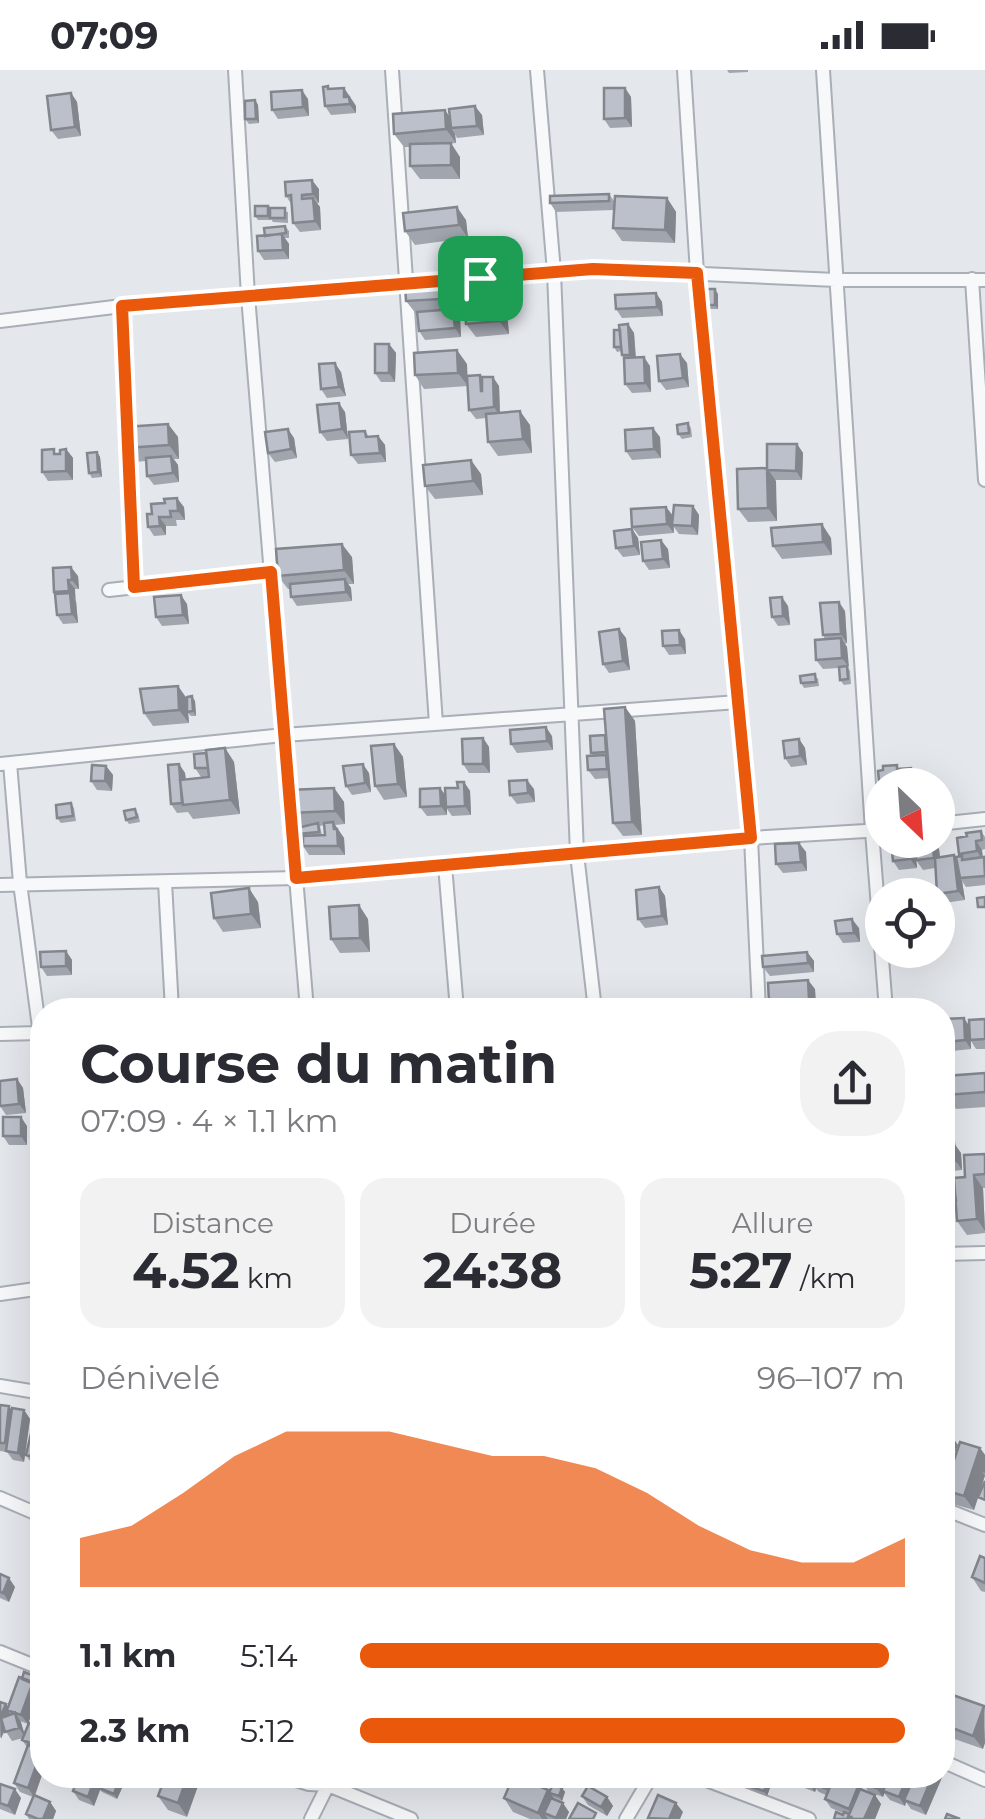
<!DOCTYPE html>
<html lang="fr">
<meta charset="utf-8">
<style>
body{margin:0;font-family:Montserrat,sans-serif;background:#f2f2f3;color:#2b2b33;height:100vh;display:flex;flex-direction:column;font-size:38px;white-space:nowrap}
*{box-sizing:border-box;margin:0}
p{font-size:32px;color:#7c7c81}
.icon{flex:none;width:55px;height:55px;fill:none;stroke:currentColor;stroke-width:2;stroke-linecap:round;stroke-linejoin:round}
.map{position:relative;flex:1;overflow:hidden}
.panel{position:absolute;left:30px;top:928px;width:925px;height:790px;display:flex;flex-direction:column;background:#fff;border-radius:40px;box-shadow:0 10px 40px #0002}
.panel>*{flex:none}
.needle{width:65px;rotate:155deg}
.controls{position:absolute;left:865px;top:698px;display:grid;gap:20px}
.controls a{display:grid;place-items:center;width:90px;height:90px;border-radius:50%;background:#fff;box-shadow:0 10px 40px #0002;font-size:50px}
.pin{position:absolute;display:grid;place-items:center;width:85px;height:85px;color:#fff;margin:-42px;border-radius:20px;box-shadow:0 5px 15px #0006}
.round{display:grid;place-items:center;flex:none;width:105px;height:105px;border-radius:40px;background:#f2f2f3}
.summary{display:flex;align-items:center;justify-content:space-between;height:170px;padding:0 50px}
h1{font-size:55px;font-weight:700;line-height:75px}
.figures{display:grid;grid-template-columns:repeat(3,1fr);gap:15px;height:170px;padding:10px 50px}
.figures div{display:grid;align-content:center;border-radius:25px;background:#f2f2f3;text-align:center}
.figures b{font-size:50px;font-weight:700}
.figures small{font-size:28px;font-weight:400}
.figures p{font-size:28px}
.chart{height:280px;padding:20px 50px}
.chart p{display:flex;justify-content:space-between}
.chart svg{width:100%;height:180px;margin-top:10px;fill:#ea580c;opacity:.7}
ul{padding:0 50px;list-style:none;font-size:32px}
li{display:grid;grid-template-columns:160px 120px 1fr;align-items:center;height:75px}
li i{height:25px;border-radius:12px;background:#ea580c}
.status{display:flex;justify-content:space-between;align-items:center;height:70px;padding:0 50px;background:#fff;direction:ltr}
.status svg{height:28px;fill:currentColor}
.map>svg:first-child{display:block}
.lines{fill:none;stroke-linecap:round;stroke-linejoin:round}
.minor-casing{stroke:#a9aeb7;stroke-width:16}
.minor{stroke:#f7f8fa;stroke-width:12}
.wall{fill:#a1a5ae;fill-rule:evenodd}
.shaded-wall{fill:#83868d}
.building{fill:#bbc0ca;stroke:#83868d;stroke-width:2.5}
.route-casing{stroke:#fff;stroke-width:20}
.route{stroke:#ea580c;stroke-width:12}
</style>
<div class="status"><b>07:09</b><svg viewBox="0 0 49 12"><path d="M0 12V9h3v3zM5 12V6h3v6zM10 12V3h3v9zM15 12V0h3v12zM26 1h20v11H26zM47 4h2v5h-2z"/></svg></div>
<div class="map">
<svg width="985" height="1749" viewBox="0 0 985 1749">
<rect width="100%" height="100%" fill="#e4e7ec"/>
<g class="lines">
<defs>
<path id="minor" d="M235,0L248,226L307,940
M392,0C405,218 422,436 436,654
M537,0L554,202L577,784L595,940
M684,0L697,203L751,768L759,940
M823,0L872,761L886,940
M972,209L985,410
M122,236L134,517
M0,251L122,236L593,199L836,210H985
M109,520L271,502
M10,693L20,813L42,980
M0,694L284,665L738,632
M938,754L985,749
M445,795L457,940
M165,812L172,940
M0,815L296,808L751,768L882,760
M0,964L40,963
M942,1184L985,1183
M0,1224L42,1218
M0,1316L42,1323
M0,1428L42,1446
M942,1438L985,1455
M0,1582L42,1599
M942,1691L985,1710
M280,1705L309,1714L328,1715L411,1749
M693,1705L809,1749
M311,1749L333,1705
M626,1749L652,1705"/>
</defs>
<use href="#minor" class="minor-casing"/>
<use href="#minor" class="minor"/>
</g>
<path class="wall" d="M727,0H748V2L729,3Z
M328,16L330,19L344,18L356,36V43L331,45L325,36Z
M625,18L631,27L632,57L610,58L604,49Z
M71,23L77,32L81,66L58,69L51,60Z
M308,29L309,46L278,49L272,40Z
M255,30L258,35L259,53L249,54L245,49Z
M482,45L484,65L457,68L455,64L456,73L445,74L460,87V109H420L410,96V77H404L394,64L450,47Z
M319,119V133H317L320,137L321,160L300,162L293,153L292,135L286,126Z
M609,124L614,131L667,128L676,142L675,173L622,171L613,158L614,140L556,142L550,133Z
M268,136L270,140L288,142V153L273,152L271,149V150H258L255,146Z
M466,150L468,168L415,175L405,161Z
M285,156L289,161V168H285L289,174V189L264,190L258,181L265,165Z
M458,212L468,228L506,233L509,264L476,267L466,254L465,242H456L460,248L461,267L425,270L419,261L417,245L406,231Z
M656,223L662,232L663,246L622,248L616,239Z
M718,224V239H708L705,235Z
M628,254L634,263L636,287L650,296L651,322L632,323L625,314L624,289L621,281L617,282L614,277L620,260Z
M389,274L396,283L395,312H381L375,303Z
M687,293L689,317L666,320L659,311Z
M467,294V306L480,305L482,308L499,316L500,343L530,355L532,383L498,386L488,372L486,348L476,349L469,340L468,316L424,319L415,305Z
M341,302L346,326L327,328L321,319Z
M345,342L348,369L327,371L320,362Z
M688,353L691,358L692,367L682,369L678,364Z
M168,354L178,367L179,389H174L178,395L179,412L154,415L147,406L146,391L135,392L125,378Z
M365,361L369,367L378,366L385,375L386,392L358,394L351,385Z
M660,367L661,388L632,390L626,381Z
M294,368L297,388L275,392L268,383Z
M797,374L803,383L802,410H775L777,451L748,452L738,439L767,398Z
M66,379L73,388V410L48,411L42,402Z
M97,382L100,387L102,407L92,408L89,403Z
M481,404L483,425L435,429L425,416Z
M693,436L699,445L698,465L679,464L673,456L674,463L639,466L632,457L666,437L673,446Z
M184,437L185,450H176L177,456H166V465L154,466L148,457L147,444Z
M632,459L638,468L640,485L623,487L616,478Z
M831,468L832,485L782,489L773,476Z
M668,479L670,498L649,500L643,491Z
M352,487L354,514H348L351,518L352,531L297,536L291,527L290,519H288L278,506Z
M53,498L78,506L79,519H75L78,553L63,554L57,545Z
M187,534L189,554L162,556L156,547Z
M788,536L790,555L778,556L772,547Z
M845,541L847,573L845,574L847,577L848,597L850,601L851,614L844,615L840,610L839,598L823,599L816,590L825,569L823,565Z
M619,559L626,568L630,600L609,603L603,594Z
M685,569L686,584L669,585L663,576Z
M818,608L819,616L804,618L801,613Z
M178,616L187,629L195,631L196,646H191L188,643L189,653L153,656L144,643Z
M625,637L635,651L642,765L623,766L613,753L610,708L595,709L588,700L593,685L591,683L607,668Z
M552,666L553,680L517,683L511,674Z
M483,668L489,677L490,703H469L463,694Z
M799,669L805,678L807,695L791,697L785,688Z
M394,674L403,687L407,727L384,730L375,716Z
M225,678L234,692L240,744L193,749L188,742L177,743L171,734L179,694L185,703L186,709L201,707L195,698L206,683Z
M106,696L113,705L112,721L97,720L91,711Z
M369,703L371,722L352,725L346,716Z
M464,712L470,721L471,745L452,746L447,739V745L427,746L420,737L446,726Z
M334,718L344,732L345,754L335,755L344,768L345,785H309L303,776V768H301L297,764L300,757L290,743ZM325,755V765H322L320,756Z
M534,719L535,732L517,734L510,725Z
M71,733L74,738L76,751L61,753L57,748Z
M138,743L140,752L129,754L126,750Z
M981,761L985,767V779L982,780L983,788H985V815L966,817L962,811L965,830L944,833L937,824L935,798L923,800L916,790L939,779L940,787L957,790L961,786L959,784Z
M909,770L915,779L917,798L899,800L893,791Z
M799,773L806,782L807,801L783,803L776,794Z
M659,817L665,826L668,855L645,858L638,849Z
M258,832L261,858L223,862L214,848Z
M368,849L370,882L340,883L331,869Z
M859,858L860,872L843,873L837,864Z
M66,881L72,890V905L47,906L41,897Z
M807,882L814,891V902L770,906L763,897Z
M815,919L816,938L774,940L769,932Z
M985,949V979H976L971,971V979L952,981L945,972L969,955Z
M942,994H946L953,1005L985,1003V1037L956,1039L946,1025V1021H942Z
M17,1009L23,1018L26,1043L6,1045L0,1036Z
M27,1056V1075H9L3,1066Z
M942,1075L961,1083L962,1100L942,1102Z
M985,1084V1118H983L985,1163L967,1165L957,1151L956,1141L942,1142V1117L954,1116Z
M0,1335L12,1340H24L30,1349L24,1392L13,1390L7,1382L0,1381Z
M42,1362V1397L32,1394L26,1385Z
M980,1378L985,1385V1406L974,1440L953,1434L944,1420Z
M985,1488V1522L981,1521L972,1507Z
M0,1504L15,1517L9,1532L0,1528Z
M42,1609V1621L37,1619L39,1622L28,1654L20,1651L25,1664L42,1659V1705L35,1726L50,1732L56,1741L53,1749H29L26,1744L33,1727L20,1722L14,1713L27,1677L22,1670L23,1668L12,1671L5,1660L0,1668V1632L6,1634L8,1638Z
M942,1636L985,1637L983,1679L946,1666L942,1661Z
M166,1705L187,1747L168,1740L158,1726Z
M771,1705H834L863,1720L881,1734L875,1749H834L843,1745V1743L831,1738L825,1729L826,1725L819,1722L816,1719L815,1722Z
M865,1705H943L926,1745L911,1739L906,1732L905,1736L890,1730L884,1723L883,1727L868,1721L862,1712Z
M102,1710L122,1718L117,1729L102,1722L100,1720L94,1736L79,1730L73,1721Z
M0,1714L21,1728L15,1745L0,1739Z
M771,1715L767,1726L751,1720L748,1716Z
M562,1718L565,1722L562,1731L553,1727L569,1742L566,1749H530L513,1742L504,1728L549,1722Z
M582,1726L607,1727L613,1736L607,1746L588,1735Z"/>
<path class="shaded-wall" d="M344,18L356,36V43L344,27Z
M625,18L631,27L632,57L625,48Z
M302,20L308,29L309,46L303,37Z
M71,23L77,32L81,66L75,57Z
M255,30L258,35L259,53L256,49Z
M475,36L482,45L484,65L477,56Z
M445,40L454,53L451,58L455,64L456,73L446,59Z
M451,73L460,87V109L451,95Z
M312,110L319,119V133L313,124Z
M313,128L320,137L321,160L315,151Z
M667,128L676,142L675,173L665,160Z
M457,137L466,150L468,168L459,155Z
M282,164L289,174V189L283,180Z
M458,212L468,226L469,242L459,228Z
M715,219L718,224V239L715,235Z
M497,220L506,233L509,264L499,251Z
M656,223L662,232L663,246L657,237Z
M453,239L460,248L461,267L455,258Z
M628,254L634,263L636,294L630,285Z
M389,274L396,283L395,312L389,303Z
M457,280L467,294L468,316L458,303Z
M680,284L687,293L689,317L683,308Z
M644,287L650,296L651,322L645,313Z
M335,293L341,302L346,326L339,317Z
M493,307L499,316L500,346L494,337Z
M339,333L345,342L348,369L342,359Z
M520,341L530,355L532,383L523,369Z
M168,354L178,367L179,389L169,375Z
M653,358L660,367L661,388L654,379Z
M288,359L294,368L297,388L291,379Z
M378,366L385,375L386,392L380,383Z
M797,374L803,383L802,410L796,401Z
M66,379L73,388V410L66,401Z
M97,382L100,387L102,407L98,402Z
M171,386L178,395L179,412L173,403Z
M471,390L481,404L483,425L473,411Z
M767,398L776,411L777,451L768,438Z
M177,428L184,437L185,450L178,441Z
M693,436L699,445L698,465L692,456Z
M666,437L673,446L674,463L667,454Z
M159,447L166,456V465L160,456Z
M822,454L831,468L832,485L823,472Z
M632,459L638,468L640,485L634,476Z
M661,470L668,479L670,498L663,489Z
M342,474L352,487L354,514L344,500Z
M71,497L78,506L79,519L72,510Z
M345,509L351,518L352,531L346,522Z
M68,510L75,519V530L69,521Z
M70,523L76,532L78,553L72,544Z
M181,525L187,534L189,554L183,545Z
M782,527L788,536L790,555L783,546Z
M839,532L845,541L847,573L841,564Z
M619,559L626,568L630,600L623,591Z
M679,560L685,569L686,584L680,575Z
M841,568L847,577L849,597L842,588Z
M178,616L187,629L189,653L179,640Z
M192,626L195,631L196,646L193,641Z
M625,637L635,651L642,765L632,752Z
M546,657L552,666L553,680L547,671Z
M483,668L489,677L490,703L483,694Z
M799,669L805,678L807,695L800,686Z
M394,674L403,687L407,727L398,714Z
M225,678L234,692L240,744L230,730Z
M179,694L185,703L188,735H184Z
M363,694L369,703L371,722L365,713Z
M106,696L113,705L112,721L105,711Z
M911,698L917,708L918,715H912Z
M527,710L534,719L535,732L528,723Z
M464,712L470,721L471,745L465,736Z
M334,718L344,732L345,754L335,741Z
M440,718L447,727V745L441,736Z
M333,752L344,768L345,785L338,776Z
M909,770L915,779L917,798L910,789Z
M932,770L939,779L941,797L934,788Z
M976,771L982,780L983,791L977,781Z
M799,773L806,782L807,801L801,792Z
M954,785L960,795V808L962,811L965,830L958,821Z
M659,817L665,826L668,855L662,846Z
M249,818L258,832L261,858L251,844Z
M359,835L368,849L370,882L360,868Z
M852,849L859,858L860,872L854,863Z
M66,881L72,890V905L66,896Z
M807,882L814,891V902L808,893Z
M808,910L815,919L816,938L809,929Z
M964,948L970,957L971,979L965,970Z
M17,1009L23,1018L26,1043L19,1034Z
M21,1047L27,1056V1075L21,1066Z
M954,1073L961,1083L962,1100L956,1091Z
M974,1105L983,1118L985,1161L977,1149Z
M9,1336L15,1345L11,1382L5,1373Z
M24,1340L30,1349L24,1392L18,1383Z
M949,1362L958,1375L943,1414L942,1378Z
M980,1378L985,1385V1403L982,1402L985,1405L974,1440L964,1426Z
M9,1508L15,1517L9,1532L3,1523Z
M33,1612L39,1622L28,1654L21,1645Z
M945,1615L948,1619L944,1629L942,1621Z
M6,1634L10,1641L7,1640L11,1645L1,1669L0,1647Z
M984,1636L985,1673L983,1679L973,1666Z
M15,1643L21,1652L25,1667L19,1658Z
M42,1680V1705L34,1727L28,1718Z
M96,1705H99L103,1712L94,1736L88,1727Z
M188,1705H202L187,1747L178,1733Z
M807,1705H822L812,1713L816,1719L815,1722L805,1709Z
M882,1705H892L883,1727L876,1718Z
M908,1705H918L904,1730L906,1732L905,1736L899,1727Z
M933,1705H943L926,1745L920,1736Z
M768,1711L771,1715L767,1726L764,1721Z
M118,1713L122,1718L117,1729L114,1724Z
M859,1714L865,1723L855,1748L849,1739Z
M562,1718L565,1722L562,1731L559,1726Z
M15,1719L21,1728L15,1745L8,1736Z
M548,1720L557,1733L544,1743L548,1749H542L538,1743Z
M875,1725L881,1734L875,1749H864Z
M607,1727L613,1736L607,1746L601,1737Z
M50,1732L56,1741L53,1749H43Z
M563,1733L569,1742L566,1749H556Z
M676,1733L683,1742L680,1749H669Z"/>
<path class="building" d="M328,16V19L344,18V27H349L350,34L325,36L323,17Z
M604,18H625V48L604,49Z
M302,20L303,37L272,40L271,22Z
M71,23L75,57L51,60L47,26Z
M255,30L256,49H245V31Z
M475,36L477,56L451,58L449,39Z
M445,40L446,59L394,64L393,44Z
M451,73V95L410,96V74Z
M312,110L313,124L302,125V129L313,128L315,151L293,153L291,125L286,126L285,112Z
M609,124V131L550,133V126Z
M615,126L667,128L665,160L613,158Z
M255,136H268V146H255Z
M457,137L459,155L405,161L403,143Z
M270,138H285V148H270Z
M285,156L286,163L265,166L264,158Z
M282,164L283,180L258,181L257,166Z
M458,212L459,228L406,231L405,215Z
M705,219H715V235H705Z
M497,220L499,251L466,254L464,229L483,227V221Z
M656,223L657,237L616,239L615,225Z
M453,239L455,258L419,261L417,242Z
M628,254L630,285H622L619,255Z
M614,260H620L621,277H614Z
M375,274H389V303H375Z
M457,280L458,303L415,305L414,283Z
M680,284L683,308L659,311L657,286Z
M644,287L645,313L625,314L624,288Z
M335,293L339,317L321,319L319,294Z
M480,305L481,321H482V307H493L494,337L469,340L467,306Z
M339,333L342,359L320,362L317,335Z
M520,341L523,369L488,372L486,344Z
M688,353L689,363L678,364L677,355Z
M168,354L169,375L125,378L124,357Z
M653,358L654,379L626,381L625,360Z
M288,359L291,379L268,383L265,362Z
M365,361L366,367L378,366L380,383L351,385L349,362Z
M767,374H797L796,401L767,400Z
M54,379V384H60V380L66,379V401L42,402V380Z
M97,382L98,402L89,403L87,383Z
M171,386L173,403L147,406L146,388Z
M471,390L473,411L425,416L423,395Z
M767,398L768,438L738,439L737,399Z
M177,428L178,441H170L171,447H159L160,456L148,457L147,444H152L151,434L165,433L164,429Z
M674,435L693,436L692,456L672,455Z
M666,437L667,454L632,457L631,439Z
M822,454L823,472L773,476L771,458Z
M632,459L634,476L616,478L614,461Z
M661,470L663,489L643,491L641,472Z
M342,474L344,500L278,506L276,479Z
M71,497L72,510H68L69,521L54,522L53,498Z
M345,509L346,522L291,527L290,514Z
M70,523L72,544L57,545L55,524Z
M181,525L183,545L156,547L154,527Z
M782,527L783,546L772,547L770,528Z
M839,532L841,564L823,565L820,533Z
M619,559L623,591L603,594L599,562Z
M679,560L680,575L663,576L662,561Z
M841,568L842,588L816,590L815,570Z
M847,596L848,609L840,610L839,597Z
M815,604L816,612L801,613L800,606Z
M178,616L179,640L144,643L140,619Z
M192,626L193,641L187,642V627Z
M625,637L632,752L613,753L604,639Z
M546,657L547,671L511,674L510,660Z
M605,665L606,682L591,683L590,666Z
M483,668V694H463L462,669Z
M799,669L800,686L785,688L783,671Z
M394,674L398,714L375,716L371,676Z
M225,678L230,730L183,735L180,710L209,707L206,680Z
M206,683L208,698H195L194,684Z
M606,685L607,699L588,700L587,686Z
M179,694L182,733L171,734L168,695Z
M363,694L365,713L346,716L343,696Z
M92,695L106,696L105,711H91Z
M897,695V699L911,698L912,715H882V719L880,720L878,701L883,700V696Z
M527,710L528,723L510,725L509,711Z
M457,712H464L465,736L446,737L445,718H458Z
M334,718L335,741L290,743L289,720Z
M440,718L441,736L420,737V719Z
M71,733L73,746L57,748L56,735Z
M135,739L137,747L126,750L124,741Z
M333,752L334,759H337L338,776H303V766L325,765L324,753Z
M318,753L319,762L297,764V758Z
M981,761L982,770L976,771L977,781L959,784L957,768L967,766L966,763Z
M909,770L910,789L893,791L891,772Z
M932,770L934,788L916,790L914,772Z
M799,773L801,792L776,794L775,774Z
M954,785L958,821L937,824L935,788Z
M962,786V790L984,787L985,806L960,808L956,787Z
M659,817L662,846L638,849L636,820Z
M249,818L251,844L214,848L211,823Z
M985,827V837H978L977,828Z
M359,835L360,868L331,869L329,837Z
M852,849L854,863L837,864L835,851Z
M66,881V896L41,897L40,882Z
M807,882L808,893L763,897L762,886Z
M808,910L809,929L769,932L768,913Z
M964,948L965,970L945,972L944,949Z
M985,949V969L970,970L969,950Z
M942,994H946L947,1006H945L946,1011L942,1012Z
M985,1003V1022L946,1025L945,1006Z
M17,1009L19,1034L0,1036V1011Z
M3,1047H21V1066H3Z
M954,1073L956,1091L942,1092V1075Z
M985,1084V1104L974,1105L977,1149L957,1151L954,1108L965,1107L964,1085Z
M954,1116L956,1131L942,1132V1117Z
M0,1335L9,1336L5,1373H0Z
M12,1338L24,1340L18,1383L6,1381Z
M32,1359L42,1362V1389L26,1385Z
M942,1359L949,1362L942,1378Z
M960,1372L980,1378L964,1426L944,1420Z
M985,1411V1430L978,1427Z
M980,1486L985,1488V1513L972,1507Z
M0,1504L9,1508L3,1523L0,1522Z
M24,1602L42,1609L41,1617L22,1609Z
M19,1607L33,1612L21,1645L7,1640Z
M947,1623L984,1636L973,1666L942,1654V1636Z
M0,1632L6,1634L0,1647Z
M15,1643L19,1658L5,1662L1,1648Z
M29,1653L42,1659V1677L22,1670Z
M28,1675L42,1680L28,1718L14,1713Z
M79,1705H96L88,1727L73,1721Z
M166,1705H188L178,1733L158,1726Z
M514,1705L548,1720L538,1743L504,1728Z
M751,1705L768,1711L764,1721L748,1716Z
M815,1705H832L827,1719L812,1713Z
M835,1705L847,1710L848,1707L859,1714L849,1739L825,1729Z
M865,1705H882L876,1718L862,1712Z
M890,1705H908L899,1727L883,1721Z
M915,1705H933L920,1736L904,1730Z
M104,1707L118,1713L114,1724L99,1718Z
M0,1714L15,1719L8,1736L0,1733Z
M553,1714L562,1718L559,1726L549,1723Z
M588,1716L607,1727L601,1737L582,1726Z
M860,1719L875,1725L864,1749H854L848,1747Z
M34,1725L50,1732L43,1749H38L26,1744Z
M658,1725L676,1733L669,1749L648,1748Z
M551,1728L563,1733L556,1748L544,1743Z
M578,1733L596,1743L593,1749H569Z
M836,1742L843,1745L844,1742L849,1744L848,1747H851L850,1749H834Z
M947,1744L960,1749H945Z"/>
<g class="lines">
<defs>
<path id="route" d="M593,199L697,203L751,768L296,808L271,502L134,517L122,236Z"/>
</defs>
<use href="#route" class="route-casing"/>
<use href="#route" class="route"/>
</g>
</svg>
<div class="controls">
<a><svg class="needle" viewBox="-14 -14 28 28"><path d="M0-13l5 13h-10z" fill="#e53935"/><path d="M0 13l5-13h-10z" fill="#7c7c81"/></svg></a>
<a><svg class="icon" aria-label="locate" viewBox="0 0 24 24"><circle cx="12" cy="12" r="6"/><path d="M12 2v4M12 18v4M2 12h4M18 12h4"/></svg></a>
</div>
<div class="pin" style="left:480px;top:208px;background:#1e9e55"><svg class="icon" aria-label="arrive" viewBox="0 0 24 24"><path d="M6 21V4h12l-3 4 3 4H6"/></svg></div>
<section class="panel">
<div class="summary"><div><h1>Course du matin</h1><p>07:09 · 4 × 1.1 km</p></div><a class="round"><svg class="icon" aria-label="share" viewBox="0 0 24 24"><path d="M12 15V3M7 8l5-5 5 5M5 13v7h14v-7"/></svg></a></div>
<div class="figures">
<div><p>Distance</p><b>4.52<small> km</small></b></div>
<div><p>Durée</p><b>24:38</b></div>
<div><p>Allure</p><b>5:27<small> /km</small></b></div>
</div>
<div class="chart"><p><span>Dénivelé</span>96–107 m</p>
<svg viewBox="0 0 160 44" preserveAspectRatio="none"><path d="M0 44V32L10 29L20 21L30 12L40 6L50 6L60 6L70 9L80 12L90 12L100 15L110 21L120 29L130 35L140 38L150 38L160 32V44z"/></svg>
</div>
<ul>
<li><b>1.1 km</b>5:14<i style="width:97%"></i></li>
<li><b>2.3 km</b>5:12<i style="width:100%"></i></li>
</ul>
</section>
</div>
